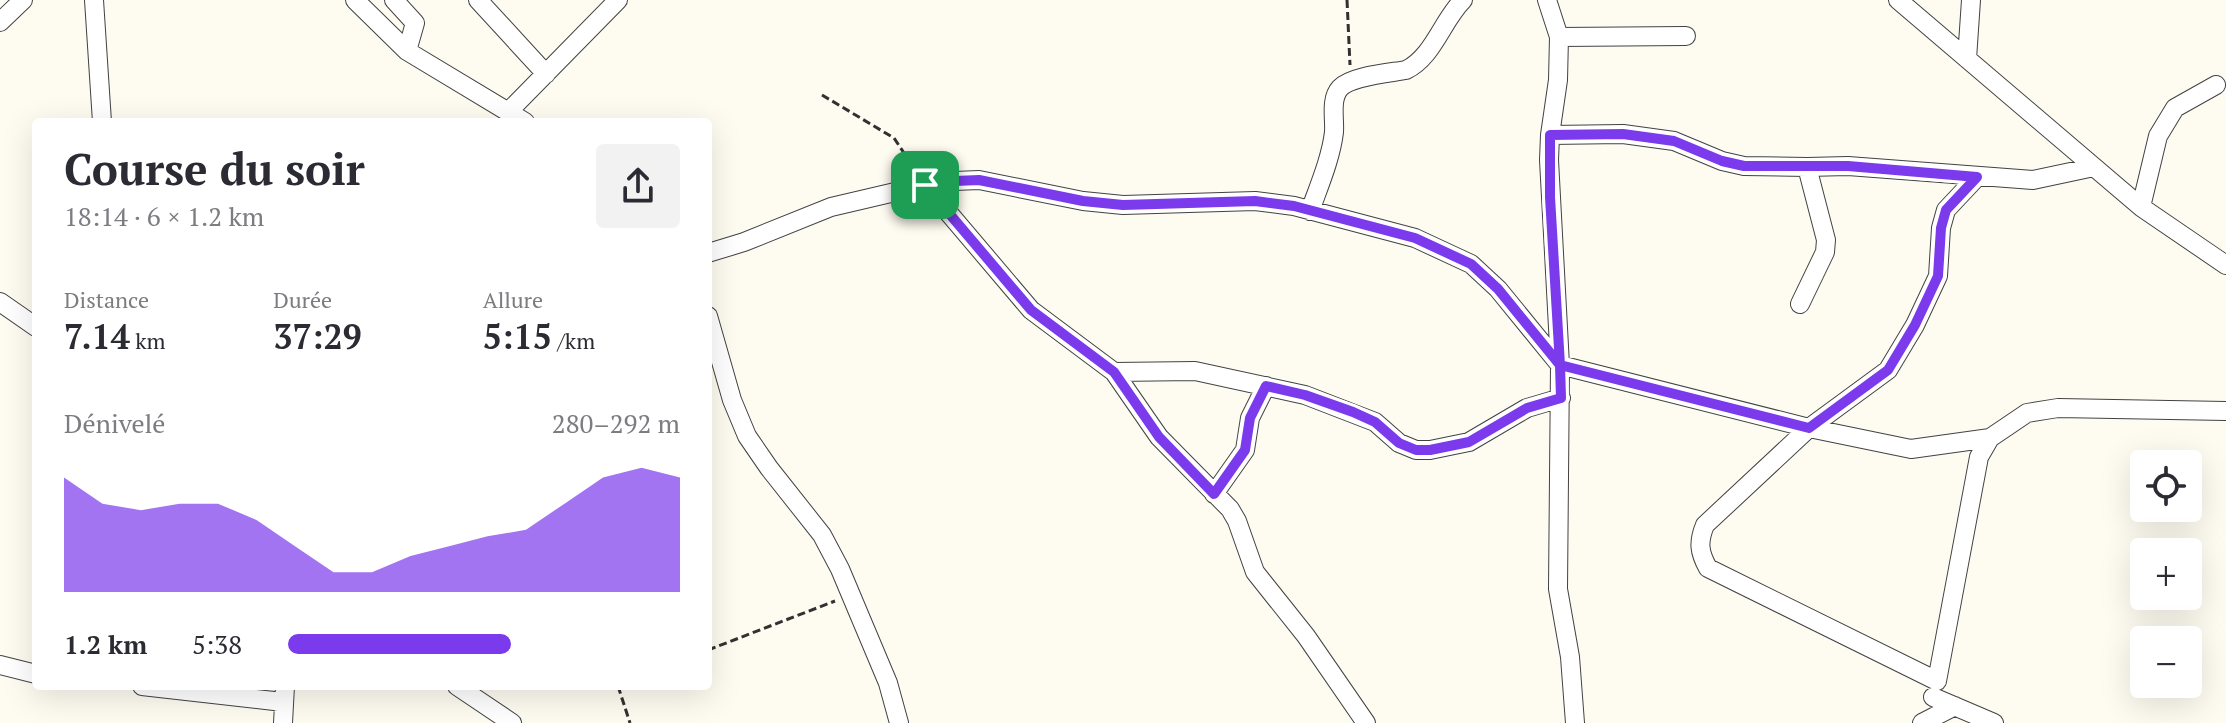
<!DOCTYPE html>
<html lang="fr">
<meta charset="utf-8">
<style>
body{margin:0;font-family:"PT Serif",serif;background:#f2f2f3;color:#2b2b33;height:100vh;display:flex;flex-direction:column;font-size:30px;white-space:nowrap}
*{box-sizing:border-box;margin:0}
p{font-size:26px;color:#7c7c81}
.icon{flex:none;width:44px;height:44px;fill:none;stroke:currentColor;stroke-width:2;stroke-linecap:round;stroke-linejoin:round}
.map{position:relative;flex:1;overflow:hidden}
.drawer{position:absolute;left:32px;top:118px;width:680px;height:572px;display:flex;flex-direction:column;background:#fff;border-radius:8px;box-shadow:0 8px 32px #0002}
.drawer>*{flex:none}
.fabs{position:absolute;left:2130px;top:450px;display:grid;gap:16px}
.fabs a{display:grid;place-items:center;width:72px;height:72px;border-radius:8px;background:#fff;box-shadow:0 8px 32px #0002;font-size:40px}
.pin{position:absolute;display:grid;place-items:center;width:68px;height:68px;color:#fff;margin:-34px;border-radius:16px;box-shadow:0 4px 12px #0006}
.round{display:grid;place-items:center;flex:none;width:84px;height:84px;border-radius:8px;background:#f2f2f3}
.head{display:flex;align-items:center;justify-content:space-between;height:136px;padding:0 32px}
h1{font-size:44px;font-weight:800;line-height:60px}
.figures{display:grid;grid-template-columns:repeat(3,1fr);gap:12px;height:136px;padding:8px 32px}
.figures div{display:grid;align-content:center}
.figures b{font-size:34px;font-weight:800}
.figures small{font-size:22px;font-weight:400}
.figures p{font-size:22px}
.chart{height:224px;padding:16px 32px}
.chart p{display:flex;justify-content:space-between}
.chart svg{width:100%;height:144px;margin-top:8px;fill:#7c3aed;opacity:.7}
ul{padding:0 32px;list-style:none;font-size:26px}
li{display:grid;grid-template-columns:128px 96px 1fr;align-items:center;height:60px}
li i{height:20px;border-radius:10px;background:#7c3aed}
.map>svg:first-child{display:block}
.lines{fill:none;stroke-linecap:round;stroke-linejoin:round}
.minor-casing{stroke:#424242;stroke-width:20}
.path{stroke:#313131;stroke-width:3;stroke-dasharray:8 4;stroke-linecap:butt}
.minor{stroke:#fff;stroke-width:18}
.route-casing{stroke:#fff;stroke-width:16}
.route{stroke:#7c3aed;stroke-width:10}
</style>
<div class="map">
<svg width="2226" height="723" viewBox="0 0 2226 723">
<rect width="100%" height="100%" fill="#fefbf1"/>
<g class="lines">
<defs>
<path id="minor" d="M94,0L102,122
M355,0L407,51L525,122
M394,0L415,23L407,51
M478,0L546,74
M1547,0L1559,37L1558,80L1550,135L1549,160L1560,365L1809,428L1911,449L1990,438
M1898,0L2141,207L2226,265
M0,22L23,0
M1559,37L1686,36
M1967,59L1971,0
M508,112L618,0
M1550,135L1623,134L1674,141L1722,161L1744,166L1807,167L1826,240L1825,252L1800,304
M1807,167L1848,166L2033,180L2094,167
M1977,177L1946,210L1941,228L1938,276L1915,325L1888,370L1809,428L1705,525C1698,542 1699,552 1708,568L1937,681L1979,457L1990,438L2027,413L2058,408L2226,411
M925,185L1031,310L1114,372L1159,437L1230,509L1237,521L1255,572L1306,636L1366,723
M2141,207L2158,136L2175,108L2216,85
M1310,211C1319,186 1331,158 1334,132C1335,119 1330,99 1340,88C1351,76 1389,73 1406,70C1433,57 1442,21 1463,0
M708,253L744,242L831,207L925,185L955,181L979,180L1083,201L1123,205L1255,201L1294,206L1415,238L1471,264L1498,289L1560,365L1558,589L1570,657L1575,723
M0,302L36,327
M708,316L732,400L747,436L769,468L822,535L840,569L888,683L899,723
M1114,372L1195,371L1305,395L1375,422L1399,443L1416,450H1430L1469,442L1527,408L1561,398
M1214,494L1245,450L1250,418L1266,386
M0,665L36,674
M142,686L283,702
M457,686L512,723
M1933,697L1994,723
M283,723L285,686
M1922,723L1955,706"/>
</defs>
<use href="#minor" class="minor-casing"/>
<path class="path" d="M1347,0L1350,65
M822,95L894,138L916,171
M708,650L835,601
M618,686L630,723"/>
<use href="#minor" class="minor"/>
</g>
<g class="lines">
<defs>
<path id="route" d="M925,185L1031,310L1114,372L1159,437L1214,494L1245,450L1250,418L1266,386L1305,395L1353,412L1375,422L1399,443L1416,450H1430L1469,442L1527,408L1561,398L1560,365L1809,428L1888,370L1915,325L1938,276L1941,228L1946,210L1977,177L1848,166H1744L1722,161L1674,141L1623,134L1550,135V197L1560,365L1498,289L1471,264L1415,238L1294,206L1255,201L1123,205L1083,201L979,180L955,181L925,185"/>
</defs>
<use href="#route" class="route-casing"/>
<use href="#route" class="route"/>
</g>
</svg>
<div class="fabs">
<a><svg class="icon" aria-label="locate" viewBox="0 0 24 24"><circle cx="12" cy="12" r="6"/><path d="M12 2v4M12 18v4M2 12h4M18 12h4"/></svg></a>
<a>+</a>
<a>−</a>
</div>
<div class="pin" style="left:925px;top:185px;background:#1e9e55"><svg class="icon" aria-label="arrive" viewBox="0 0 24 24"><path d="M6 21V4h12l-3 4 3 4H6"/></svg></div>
<section class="drawer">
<div class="head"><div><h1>Course du soir</h1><p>18:14 · 6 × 1.2 km</p></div><a class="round"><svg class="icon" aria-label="share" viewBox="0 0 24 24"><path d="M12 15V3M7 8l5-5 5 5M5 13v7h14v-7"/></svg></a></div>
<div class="figures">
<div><p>Distance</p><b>7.14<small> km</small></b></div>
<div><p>Durée</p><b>37:29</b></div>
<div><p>Allure</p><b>5:15<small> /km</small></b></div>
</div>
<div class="chart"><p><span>Dénivelé</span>280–292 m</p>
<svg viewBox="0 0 160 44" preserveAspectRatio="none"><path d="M0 44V9L10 17L20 19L30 17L40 17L50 22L60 30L70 38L80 38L90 33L100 30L110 27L120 25L130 17L140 9L150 6L160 9V44z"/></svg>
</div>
<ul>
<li><b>1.2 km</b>5:38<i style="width:57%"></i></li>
</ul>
</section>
</div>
